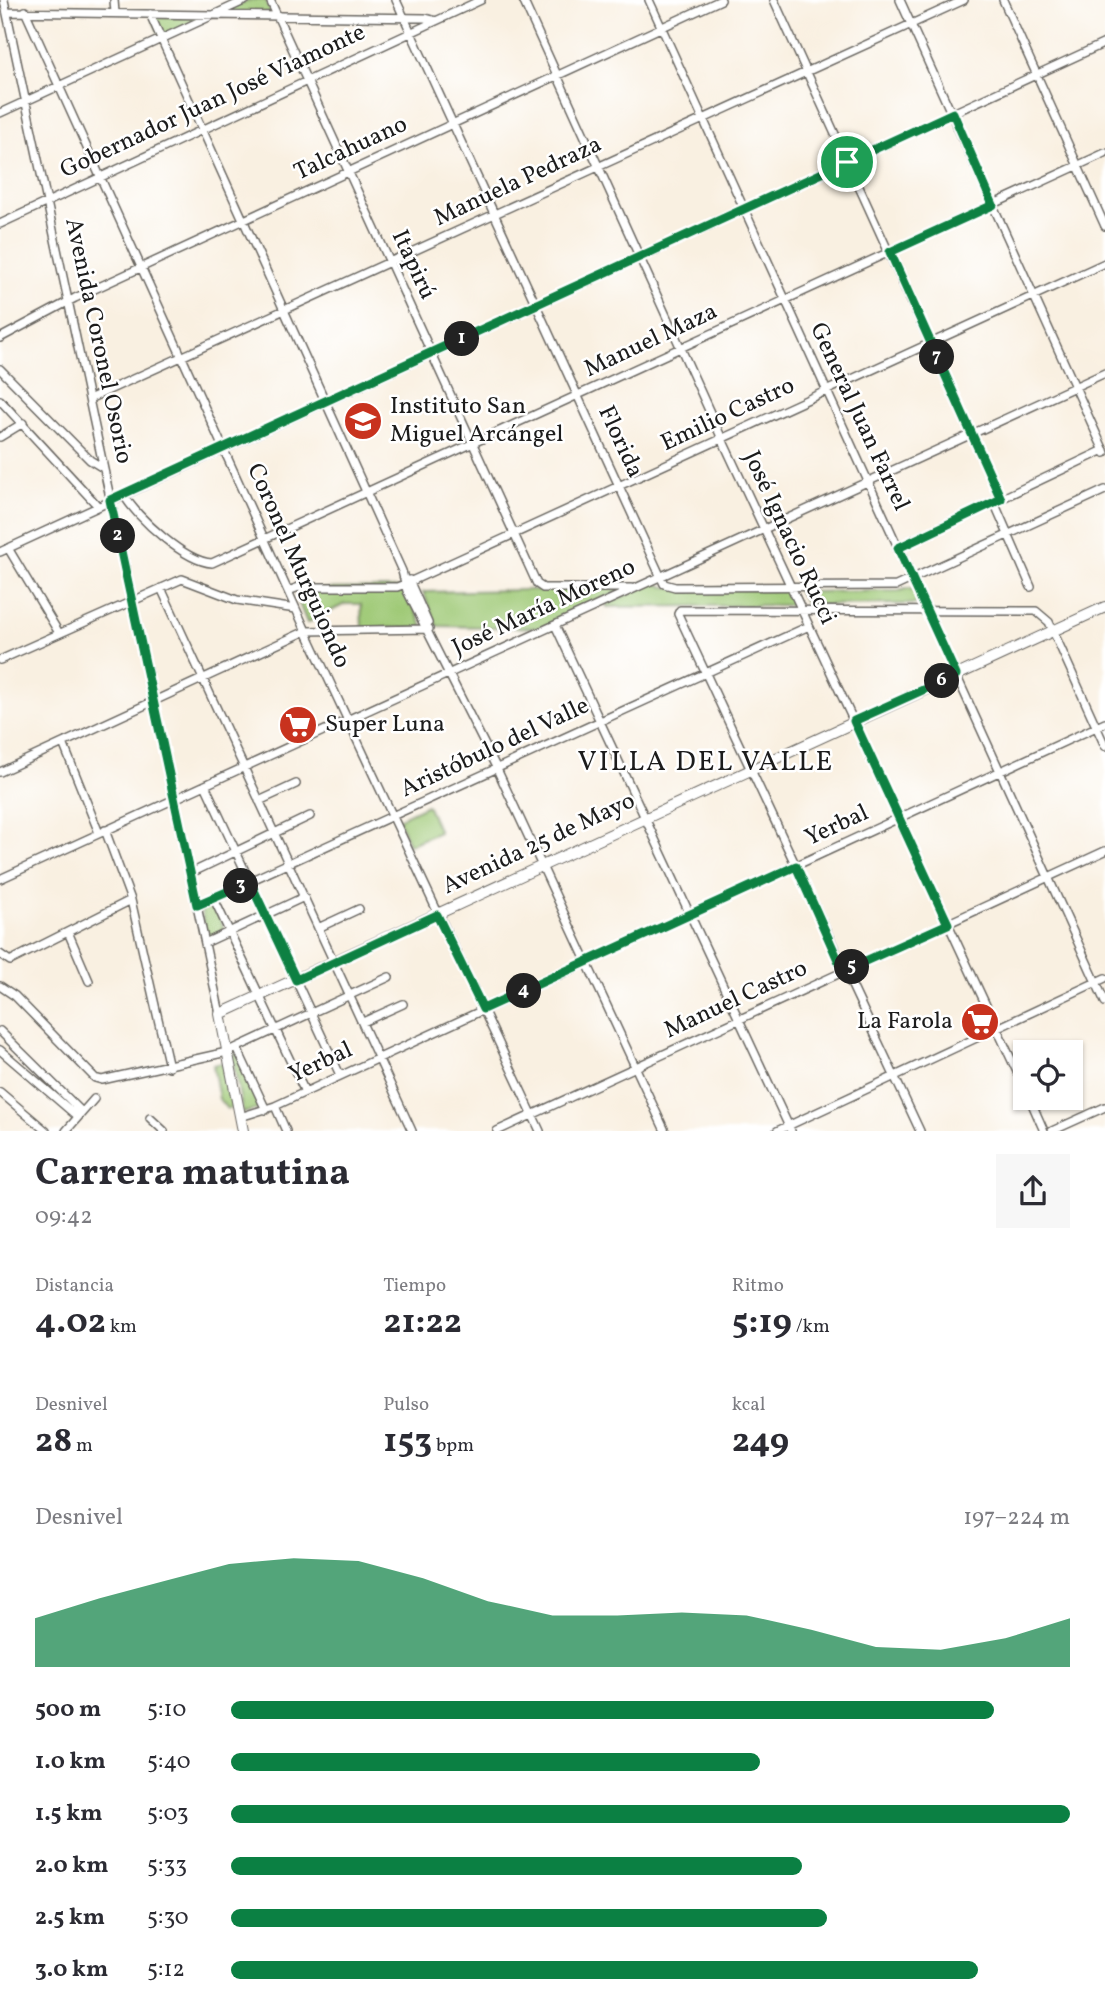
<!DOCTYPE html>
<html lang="es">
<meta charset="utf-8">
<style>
body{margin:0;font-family:Vollkorn,serif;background:#f7f7f7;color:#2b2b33;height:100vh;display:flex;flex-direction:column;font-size:26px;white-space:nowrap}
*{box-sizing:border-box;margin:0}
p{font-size:23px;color:#7c7c81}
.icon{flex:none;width:38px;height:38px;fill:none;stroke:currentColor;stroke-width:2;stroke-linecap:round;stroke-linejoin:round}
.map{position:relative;height:1131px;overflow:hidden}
.drawer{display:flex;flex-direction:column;background:#fff;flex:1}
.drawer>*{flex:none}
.fabs{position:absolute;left:1013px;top:1040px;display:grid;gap:14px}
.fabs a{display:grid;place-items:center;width:70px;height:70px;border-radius:0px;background:#fff;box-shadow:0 2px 5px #0004;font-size:35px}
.pin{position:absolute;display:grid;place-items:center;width:60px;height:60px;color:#fff;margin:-30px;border:4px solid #fff;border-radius:50%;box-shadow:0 2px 7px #0007}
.km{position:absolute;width:35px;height:35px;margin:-18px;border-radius:50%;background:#222;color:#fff;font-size:19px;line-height:35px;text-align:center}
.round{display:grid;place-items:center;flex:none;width:74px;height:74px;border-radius:0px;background:#f7f7f7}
.head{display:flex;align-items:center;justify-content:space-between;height:119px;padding:0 35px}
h1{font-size:38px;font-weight:700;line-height:52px}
.stats{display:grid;grid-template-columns:repeat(3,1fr);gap:10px;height:119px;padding:7px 35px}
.stats div{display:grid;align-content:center}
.stats b{font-size:35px;font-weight:700}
.stats small{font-size:19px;font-weight:400}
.stats p{font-size:19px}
.chart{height:196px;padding:14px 35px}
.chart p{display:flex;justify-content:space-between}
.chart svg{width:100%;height:126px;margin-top:7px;fill:#0b8043;opacity:.7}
ul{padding:0 35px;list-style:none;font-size:23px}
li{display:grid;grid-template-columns:112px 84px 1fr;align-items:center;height:52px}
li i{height:18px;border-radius:9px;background:#0b8043}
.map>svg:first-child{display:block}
.green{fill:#9fc976;stroke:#5e7249;stroke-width:2}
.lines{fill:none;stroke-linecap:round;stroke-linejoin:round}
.minor-casing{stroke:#696661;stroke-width:10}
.major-casing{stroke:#696661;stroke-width:12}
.minor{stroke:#fff;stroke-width:7}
.major{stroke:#fff;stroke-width:10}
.route-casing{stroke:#fff;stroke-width:14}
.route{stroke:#0b8043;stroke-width:9}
.labels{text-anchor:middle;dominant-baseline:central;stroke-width:5;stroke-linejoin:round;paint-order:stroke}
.street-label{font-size:24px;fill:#1c1c1c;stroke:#fff}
.poi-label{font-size:24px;fill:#1c1c1c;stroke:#fff;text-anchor:start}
.quarter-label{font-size:28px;letter-spacing:2px;fill:#1c1c1c;stroke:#fff}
</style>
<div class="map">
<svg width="1105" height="1131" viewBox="0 0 1105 1131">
<rect width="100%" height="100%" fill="#fff"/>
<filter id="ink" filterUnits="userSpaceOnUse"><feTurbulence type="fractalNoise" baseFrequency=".0143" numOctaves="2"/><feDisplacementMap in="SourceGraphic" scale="14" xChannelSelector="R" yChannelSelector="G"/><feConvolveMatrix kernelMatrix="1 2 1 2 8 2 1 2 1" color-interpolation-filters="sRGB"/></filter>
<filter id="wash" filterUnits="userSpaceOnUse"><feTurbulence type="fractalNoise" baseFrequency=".00686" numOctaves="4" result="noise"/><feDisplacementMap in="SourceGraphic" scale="28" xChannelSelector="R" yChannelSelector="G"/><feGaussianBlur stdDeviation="1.57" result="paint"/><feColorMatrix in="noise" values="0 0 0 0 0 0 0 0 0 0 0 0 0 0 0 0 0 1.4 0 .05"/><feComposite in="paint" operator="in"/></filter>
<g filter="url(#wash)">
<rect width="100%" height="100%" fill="#f9f0e1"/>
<path class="green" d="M250,0H266L271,14L211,15L161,37L150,14L211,15Z
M654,582L665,587L786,590L796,605L607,607L606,604Z
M404,588L424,628H362L361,604H345L307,623L296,596L300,589Z
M618,588L620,591L542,628L437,626L423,592Z
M909,588L914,590L917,604L807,605L798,592L899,591Z
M427,805L439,832L409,845L398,819Z
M214,904L225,931L207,939L201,910Z
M237,1052L262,1108L243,1113L232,1056Z
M222,1063L232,1108L227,1109L219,1099L213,1065Z"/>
</g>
<g filter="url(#ink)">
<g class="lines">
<defs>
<path id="minor" d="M4,0L220,1014
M114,0L115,13
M270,0L537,584L543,588H631
M396,0L664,584L675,587L896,586L1105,490
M523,0L722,439L1026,1091
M649,0L1105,1002
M774,0L1001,499
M900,0L1105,453
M1003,0L1105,226
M25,11L306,631L540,1131
M8,12L425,18L436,21
M150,14L402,571L407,591L497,769L665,1131
M0,113L246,0
M0,224L481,0
M0,338L75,298L721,0
M0,369L90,460L103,468
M89,399L964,0
M0,400L97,505
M0,437L23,423
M124,495C136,517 186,562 212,563L1105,153
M994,502L1031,587
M8,548L59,633
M897,548L1104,450
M0,552L1105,43
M409,580L428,623
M161,588L412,1131
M288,591L299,587H397L405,584L1105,263
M555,625L791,1131
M0,660L182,579L237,600L296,609
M63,743L99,833
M0,772L306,631L429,629
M205,785L340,1075
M259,801L296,784
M105,830L131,900L169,1067
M191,873L310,816
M0,879L1105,373
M214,899L305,1092
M197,905L809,626
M318,928L359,909
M68,932L89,981
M205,943L304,897
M0,954L10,961L131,900
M0,986L15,996L95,1078L102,1080L227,1052L389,977
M363,1022L403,1004
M0,1031L82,1112
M237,1048L266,1110
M0,1050L78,1117
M0,1092L46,1131
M1029,1097L1044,1131
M275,1106L286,1131
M240,1117L275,1106L1105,723
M150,1118L164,1131
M66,1131L94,1099
M497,1131L1105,851
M777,1131L1105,978
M920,1131L678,614L680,610L1036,611L1049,622L1105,746
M1052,1131L1105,1107"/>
<path id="major" d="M243,1131L220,1014L1105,607"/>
</defs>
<use href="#minor" class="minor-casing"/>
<use href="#major" class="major-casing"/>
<use href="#minor" class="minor"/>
<use href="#major" class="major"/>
</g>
</g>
<g class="lines" filter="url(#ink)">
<defs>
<path id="route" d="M953,113L993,205L890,252L1001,499L898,548L956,675L854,721L948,924L843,971L796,866L483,1009L437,915L296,980L250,882L197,905L110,500Z"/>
</defs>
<use href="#route" class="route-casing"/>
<use href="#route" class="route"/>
</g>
<defs>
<symbol id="school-disc" viewBox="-11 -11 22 22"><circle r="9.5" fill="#c8321e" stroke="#fff"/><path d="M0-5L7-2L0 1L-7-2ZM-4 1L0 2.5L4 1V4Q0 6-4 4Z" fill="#fff"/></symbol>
<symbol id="supermarket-disc" viewBox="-11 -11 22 22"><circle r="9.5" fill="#c8321e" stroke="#fff"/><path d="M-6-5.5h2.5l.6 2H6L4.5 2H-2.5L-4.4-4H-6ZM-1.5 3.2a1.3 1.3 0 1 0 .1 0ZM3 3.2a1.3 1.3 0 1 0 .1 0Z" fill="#fff"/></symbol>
</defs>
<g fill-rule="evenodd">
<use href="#school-disc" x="341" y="399" width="44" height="44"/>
<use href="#supermarket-disc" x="276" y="703" width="44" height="44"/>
<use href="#supermarket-disc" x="958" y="1000" width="44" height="44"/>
</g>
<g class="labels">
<g class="street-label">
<text transform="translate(213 102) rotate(-25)">Gobernador Juan José Viamonte</text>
<text transform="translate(351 149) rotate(-25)">Talcahuano</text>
<text transform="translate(518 182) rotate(-25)">Manuela Pedraza</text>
<text transform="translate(413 265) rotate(65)">Itapirú</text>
<text transform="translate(98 341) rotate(78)">Avenida Coronel Osorio</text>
<text transform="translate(651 341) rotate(-25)">Manuel Maza</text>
<text transform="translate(728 415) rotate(-25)">Emilio Castro</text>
<text transform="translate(859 417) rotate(65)">General Juan Farrel</text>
<text transform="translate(620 442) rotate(65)">Florida</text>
<text transform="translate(789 538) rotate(65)">José Ignacio Rucci</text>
<text transform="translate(298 566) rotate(66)">Coronel Murguiondo</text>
<text transform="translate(544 608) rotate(-25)">José María Moreno</text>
<text transform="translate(495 748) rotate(-25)">Aristóbulo del Valle</text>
<text transform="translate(837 826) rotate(-25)">Yerbal</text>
<text transform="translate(539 844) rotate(-25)">Avenida 25 de Mayo</text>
<text transform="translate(736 1000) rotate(-25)">Manuel Castro</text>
<text transform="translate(321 1063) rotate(-25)">Yerbal</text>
</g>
<g class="poi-label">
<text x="390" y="407">Instituto San<tspan x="390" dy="28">Miguel Arcángel</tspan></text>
<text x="325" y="725">Super Luna</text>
<text x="953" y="1022" text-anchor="end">La Farola</text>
</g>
<g class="quarter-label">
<text x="706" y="762">VILLA DEL VALLE</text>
</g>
</g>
</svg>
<div class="fabs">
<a><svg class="icon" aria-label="locate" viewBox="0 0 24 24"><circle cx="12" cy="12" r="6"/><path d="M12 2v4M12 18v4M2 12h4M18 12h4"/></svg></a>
</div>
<div class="pin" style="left:847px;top:162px;background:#1e9e55"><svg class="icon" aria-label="arrive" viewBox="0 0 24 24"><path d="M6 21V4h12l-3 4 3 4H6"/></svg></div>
<b class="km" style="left:462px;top:339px">1</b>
<b class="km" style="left:118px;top:536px">2</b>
<b class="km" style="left:241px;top:886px">3</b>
<b class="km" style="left:524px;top:991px">4</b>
<b class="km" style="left:852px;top:967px">5</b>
<b class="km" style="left:942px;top:681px">6</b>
<b class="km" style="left:937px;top:357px">7</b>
</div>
<section class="drawer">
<div class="head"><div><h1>Carrera matutina</h1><p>09:42</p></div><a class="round"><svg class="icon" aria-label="share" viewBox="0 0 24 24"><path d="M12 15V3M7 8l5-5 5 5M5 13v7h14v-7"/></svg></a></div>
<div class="stats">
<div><p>Distancia</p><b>4.02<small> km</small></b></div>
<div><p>Tiempo</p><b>21:22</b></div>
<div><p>Ritmo</p><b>5:19<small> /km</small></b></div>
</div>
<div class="stats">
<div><p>Desnivel</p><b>28<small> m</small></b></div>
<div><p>Pulso</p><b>153<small> bpm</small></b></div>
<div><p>kcal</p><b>249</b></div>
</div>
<div class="chart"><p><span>Desnivel</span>197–224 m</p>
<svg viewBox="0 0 160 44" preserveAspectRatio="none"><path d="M0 44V27L10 20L20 14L30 8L40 6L50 7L60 13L70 21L80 26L90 26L100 25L110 26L120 31L130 37L140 38L150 34L160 27V44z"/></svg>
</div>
<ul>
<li><b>500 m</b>5:10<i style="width:91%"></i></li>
<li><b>1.0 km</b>5:40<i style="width:63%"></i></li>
<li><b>1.5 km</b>5:03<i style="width:100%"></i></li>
<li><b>2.0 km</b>5:33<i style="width:68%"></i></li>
<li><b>2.5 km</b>5:30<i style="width:71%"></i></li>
<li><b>3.0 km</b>5:12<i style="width:89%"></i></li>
</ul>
</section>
